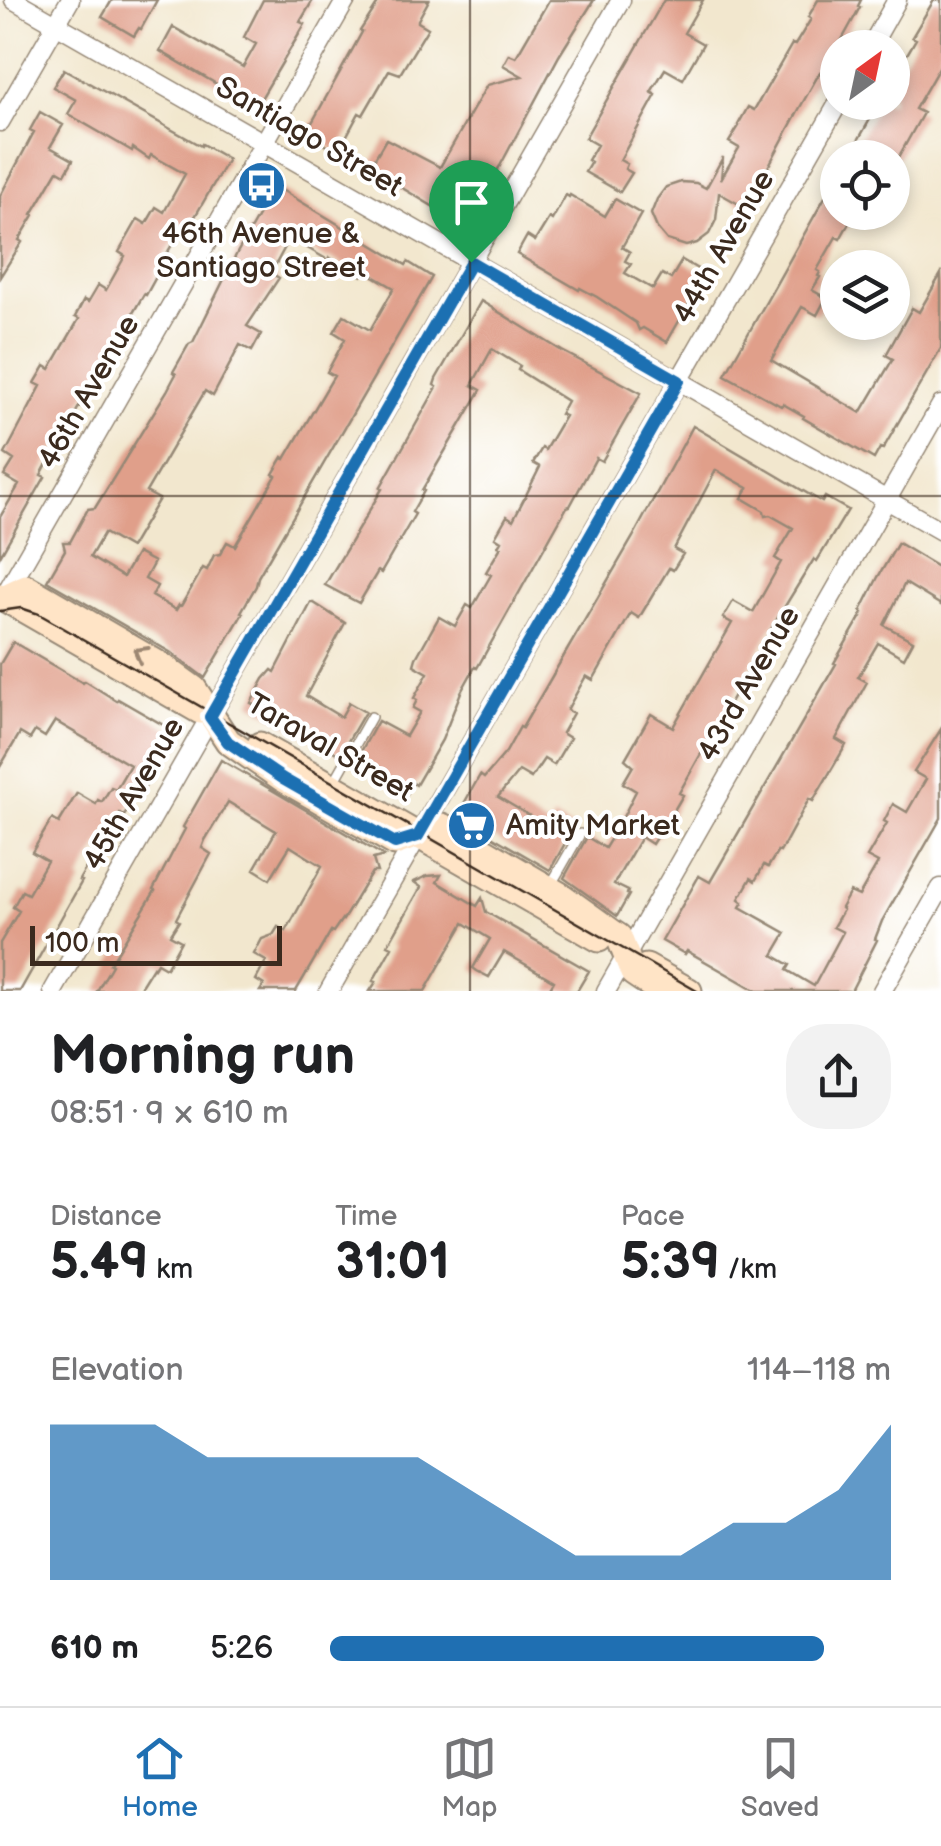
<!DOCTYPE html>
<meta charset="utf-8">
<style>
body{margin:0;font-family:"Balsamiq Sans",sans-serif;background:#f2f2f2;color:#202124;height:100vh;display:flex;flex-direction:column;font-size:38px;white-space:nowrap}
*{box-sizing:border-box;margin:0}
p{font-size:32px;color:#757577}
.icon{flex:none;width:55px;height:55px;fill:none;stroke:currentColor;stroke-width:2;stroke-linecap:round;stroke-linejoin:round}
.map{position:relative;height:991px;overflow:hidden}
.drawer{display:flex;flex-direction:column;background:#fff;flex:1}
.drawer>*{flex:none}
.needle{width:65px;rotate:33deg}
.tools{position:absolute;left:820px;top:30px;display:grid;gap:20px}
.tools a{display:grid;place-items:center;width:90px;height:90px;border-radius:50%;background:#fff;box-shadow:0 5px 15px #0003;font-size:50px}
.scale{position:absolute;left:30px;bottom:25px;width:252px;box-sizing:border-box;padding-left:10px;border:5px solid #3b2a1e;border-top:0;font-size:28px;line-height:35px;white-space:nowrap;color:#3b2a1e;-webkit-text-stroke:8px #fff;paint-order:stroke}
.pin{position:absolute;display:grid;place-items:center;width:85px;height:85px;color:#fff;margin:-102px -42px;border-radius:50% 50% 50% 0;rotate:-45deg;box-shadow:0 0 10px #0007}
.pin .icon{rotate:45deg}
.round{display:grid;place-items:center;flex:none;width:105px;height:105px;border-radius:40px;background:#f2f2f2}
.summary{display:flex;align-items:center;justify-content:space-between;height:170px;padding:0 50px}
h1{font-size:55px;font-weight:800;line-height:75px}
.figures{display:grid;grid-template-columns:repeat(3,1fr);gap:15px;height:170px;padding:10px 50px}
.figures div{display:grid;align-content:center}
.figures b{font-size:50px;font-weight:800}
.figures small{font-size:28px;font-weight:400}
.figures p{font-size:28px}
.chart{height:280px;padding:20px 50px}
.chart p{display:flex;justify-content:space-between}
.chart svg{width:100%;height:180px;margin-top:10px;fill:#1f6fb2;opacity:.7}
ul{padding:0 50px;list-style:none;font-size:32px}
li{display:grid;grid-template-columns:160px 120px 1fr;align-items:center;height:75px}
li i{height:25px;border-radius:12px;background:#1f6fb2}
.menu{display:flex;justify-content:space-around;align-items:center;height:140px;border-top:2px solid #e0e0e0;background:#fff;font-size:28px;color:#757577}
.menu a{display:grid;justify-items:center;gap:5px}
.menu .active{color:#1f6fb2}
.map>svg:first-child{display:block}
.building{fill:#e09f8a;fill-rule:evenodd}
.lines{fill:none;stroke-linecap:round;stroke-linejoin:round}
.lane-casing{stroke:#968876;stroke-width:12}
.street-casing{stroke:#968876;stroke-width:21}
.secondary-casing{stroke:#968876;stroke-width:29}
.lane{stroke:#fff;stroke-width:9}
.street{stroke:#fff;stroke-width:18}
.secondary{stroke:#ffe4c6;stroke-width:25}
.tram{stroke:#3b2a1e;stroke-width:2.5}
.oneway{stroke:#9d8772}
.route-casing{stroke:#fff;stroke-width:20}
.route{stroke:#1f6fb2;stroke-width:12}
.grid{fill:none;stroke:#3b2a1e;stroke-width:2.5;stroke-opacity:0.55}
.labels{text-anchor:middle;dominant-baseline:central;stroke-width:8;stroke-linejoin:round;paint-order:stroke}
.street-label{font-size:30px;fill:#3b2a1e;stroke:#fff}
.poi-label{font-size:30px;fill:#3b2a1e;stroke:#fff}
</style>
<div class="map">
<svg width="941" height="991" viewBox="0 0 941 991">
<rect width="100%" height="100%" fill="#fff"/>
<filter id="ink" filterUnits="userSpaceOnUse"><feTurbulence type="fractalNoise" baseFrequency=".01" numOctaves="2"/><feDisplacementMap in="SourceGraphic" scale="20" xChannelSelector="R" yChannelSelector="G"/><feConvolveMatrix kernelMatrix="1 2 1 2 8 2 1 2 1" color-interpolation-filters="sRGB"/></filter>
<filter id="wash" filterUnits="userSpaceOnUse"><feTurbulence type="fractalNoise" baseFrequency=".0048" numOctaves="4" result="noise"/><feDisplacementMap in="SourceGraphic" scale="40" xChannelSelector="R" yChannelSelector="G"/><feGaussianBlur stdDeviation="2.25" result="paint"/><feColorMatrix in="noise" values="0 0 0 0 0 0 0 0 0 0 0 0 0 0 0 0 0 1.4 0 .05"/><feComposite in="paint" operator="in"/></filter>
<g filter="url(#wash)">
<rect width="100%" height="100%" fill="#f2e7ce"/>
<g id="blocks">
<path class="building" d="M112,0H157L141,29L139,28L134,36L102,17Z
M263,0H313L300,22L305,24L256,107L160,51L173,27L243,67L256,44L244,37Z
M380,0H429L418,20V22L428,28L400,74L389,70L363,115L359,113L338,152L315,139L317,135L308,130L355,45L362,32L360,31Z
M549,0H594L559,56L500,166L466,222L456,216L454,219L369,168L386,139L440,167L487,85L522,76L503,65L509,54L516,57Z
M664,0H703L684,33L703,44L683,79L665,69L651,92L656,95L620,160L627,164L625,169L632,173L620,192L585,172L591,162L588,160L597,145L585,138Z
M818,0H861L858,6L860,7L823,74L820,72L798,111L752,197L744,207L719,193L716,220L709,234L697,243L686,246L667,240L657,228L651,214L657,199L666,187L681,182L696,183L706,188L723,157L721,179L739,148L729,142L739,126L738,125L748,107L754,110L792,44L795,45L811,19L808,17Z
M934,0H941V64L915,109L923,113L898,158H848L880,102H892V80L916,39L912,37Z
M64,69L201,146L202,144L228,159L189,227L184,224L155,274L157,275L146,295L144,294L105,361L50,458L41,475L45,477L0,556V517L19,485L4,476L14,460L5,454L41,386L35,383L45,366L50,369L79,319L75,317L84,300L88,302L98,285L106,290L125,256L119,252L138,219L146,224L156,207L164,212L185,174L151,155L149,159L133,148L132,151L68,114L76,100L53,87Z
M40,112L63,125L50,147L73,160L65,174L58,170L32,214L34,215L19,240L22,242L0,277V196L34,132L30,130Z
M838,174V212H855L840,239L836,237L817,270L820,272L818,276L820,277L812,290L826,298L817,315L802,307L771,360L861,413L893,359L886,355L912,308L919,312L941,274V348L883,449L880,448L874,459L803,418L804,416L783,404L781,406L725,375Z
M275,186L406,265L408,262L432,277L258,577L256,586L241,612L243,613L205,678L170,652L47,581L65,550L63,542H70L88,509L95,508L167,391L176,374L173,372L189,344L193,342L237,253ZM290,238L328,260L329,257L362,276L365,271L394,288L370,330L344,315L334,332L345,339L327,372L334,376L285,459L283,457L273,474L276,476L235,546L227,542L220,554L214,555L207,570L203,568L181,606L179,605L176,610L152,596L157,586L145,579L154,562L137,553L123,577L90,557L104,533L130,548L159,499L146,492L205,391L213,396L240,345L252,351L261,334L247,326L279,278L271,273Z
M566,195L569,197L570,195L605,216L615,199L641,214L622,247L630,252L625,261L631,264L625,273L653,289L662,274L671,279L682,260L706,274L667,342L643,328L639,330L636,323L597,297L580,288L579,290L517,254L527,236L535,241L549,218L552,220Z
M481,301L562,351L641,393L602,461L596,458L570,506L567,507L477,668L475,667L461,692L442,740L416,785L413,783L407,794L390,784L384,785V781L354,764L378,721L406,736L420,712L413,708L417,700L414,698L428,673L414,665L416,658L439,617L455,626L467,605L472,608L491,575L486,572L501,547L498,546L501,541L495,537L507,516L513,520L526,495L540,467L533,463L542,448L545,450L565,416L560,414L567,401L518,370L520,366L492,349L472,385L481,390L422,490L424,491L412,512L415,514L381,573L378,571L359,603L325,585L382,489L380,488L437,387L434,385L436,379Z
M693,426L822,502L825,497L848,510L817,561L814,559L774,624L679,793L683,795L659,836H657L652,844L641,837L614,884L628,891L627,894L629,895L617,916L564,878L587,837L605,848L619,825L636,791L623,783L633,766L625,759L651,714L673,727L732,623L723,618L733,601L753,612L781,562L775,558L793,528L770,515L765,516L764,511L742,498L748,488L716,470L674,549L683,554L673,570L669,568L639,618L631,613L593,680L586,676L567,710L573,713L562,733L570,738L554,765L544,759L531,778L519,771L498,797L549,827L554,818L573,829L550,870L457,816L480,775L484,778L506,752L520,727L522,728L633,537Z
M898,543L941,569V605L905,583L884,625L913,641L904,658L878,643L858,677L867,682L836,739L846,745L813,801L809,799L780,852L778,851L768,867L764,865L755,881L751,878L739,899L743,902L740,907L786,933L773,955L790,965L787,970L814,986L843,932L833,927L843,910L841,908L850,892L859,896L878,863L867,857L887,823L884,821L893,804L907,812L926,779L914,772L941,729V818L882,921L875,939L877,940L851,991H757L687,951L685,954L662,941L699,876L710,882L836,664L834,663L863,613L861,611L878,577Z
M311,603H314L345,623L306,696L341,717L349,703L365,712L340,755L251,703L264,679L272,670L275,672Z
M13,642L83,683L85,681L117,701L118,699L177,733L136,801L134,800L124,816L120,813L98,847L79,880L82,881L20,991H0V943L19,911L13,907L22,891L28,894L47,861L32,852L52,819L59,823L77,793L96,804L98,800L102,802L111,787L116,789L130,765L55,721L45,737L35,731L30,739L20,733L0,767V664Z
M221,760L384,856L373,859L377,872H372L343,920L342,919L333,932L331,931L296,991H260L264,985L256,980L266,961L254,954L262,939L273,935L278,927L286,931L322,866L290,846L270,879L254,869L276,831L228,802L205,840L202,848L211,854L176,919L179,921L170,935L181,941L166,968L157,963L154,968L153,967L138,991H97L112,965L110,964L155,891L153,890L185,829L183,827Z
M441,875L437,882L477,906L482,898L486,912L589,971L577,991H548L554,981L504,952L489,977L477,971L473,968L490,939L464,923L425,991H370L376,982L373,981L392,947L388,945L421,887L414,882L427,876Z"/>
</g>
</g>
<g filter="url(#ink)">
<use href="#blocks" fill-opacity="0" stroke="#968876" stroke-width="2.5"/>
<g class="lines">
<defs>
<path id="lane" d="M333,784L371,717
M549,888L580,834"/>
<path id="street" d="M14,0L941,531
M870,48L897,0
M0,122L70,0
M3,598L346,0
M53,991L621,0
M329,991L839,102
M606,991L941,405
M882,991L941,888"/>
<path id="secondary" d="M0,596L200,711
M3,598L26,587L162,666L194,689L228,741L283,779L395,843L442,826L560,895L613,933L619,937L633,973L660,991
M260,745L599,939
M646,967L689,991"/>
</defs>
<use href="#lane" class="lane-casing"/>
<use href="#street" class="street-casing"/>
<use href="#secondary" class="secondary-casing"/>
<use href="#lane" class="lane"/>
<use href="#street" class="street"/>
<use href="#secondary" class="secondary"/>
<path class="tram" d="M0,611L21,608L39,614L697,991"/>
</g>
<defs><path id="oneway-chevron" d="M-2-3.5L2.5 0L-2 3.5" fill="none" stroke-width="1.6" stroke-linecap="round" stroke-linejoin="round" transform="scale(2.5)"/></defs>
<use class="oneway" href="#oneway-chevron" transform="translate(140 653) rotate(-150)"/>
</g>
<g class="lines" filter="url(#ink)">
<defs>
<path id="route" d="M471,262L679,381L418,836L395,843L283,779L228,742L210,717Z"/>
</defs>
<use href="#route" class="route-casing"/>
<use href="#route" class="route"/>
</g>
<path class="grid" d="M470,0V991M0,496H941"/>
<defs>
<symbol id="bus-disc" viewBox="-11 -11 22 22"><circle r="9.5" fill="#1f6fb2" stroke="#fff"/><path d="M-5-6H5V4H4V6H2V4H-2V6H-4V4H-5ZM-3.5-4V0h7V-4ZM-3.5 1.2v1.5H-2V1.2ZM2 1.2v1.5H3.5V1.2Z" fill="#fff"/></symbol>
<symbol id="supermarket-disc" viewBox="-11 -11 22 22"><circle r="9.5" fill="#1f6fb2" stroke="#fff"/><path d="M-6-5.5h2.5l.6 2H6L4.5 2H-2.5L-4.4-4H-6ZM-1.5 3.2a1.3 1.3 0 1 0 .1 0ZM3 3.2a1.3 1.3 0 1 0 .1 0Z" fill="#fff"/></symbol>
</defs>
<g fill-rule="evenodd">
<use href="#bus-disc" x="234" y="158" width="55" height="55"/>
<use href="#supermarket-disc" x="444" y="798" width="55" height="55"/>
</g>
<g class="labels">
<g class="street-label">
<text transform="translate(309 137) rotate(30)">Santiago Street</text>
<text transform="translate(724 247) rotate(-60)">44th Avenue</text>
<text transform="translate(89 392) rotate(-60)">46th Avenue</text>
<text transform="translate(749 684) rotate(-60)">43rd Avenue</text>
<text transform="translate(330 748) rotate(30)">Taraval Street</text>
<text transform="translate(134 794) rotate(-60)">45th Avenue</text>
</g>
<g class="poi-label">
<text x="261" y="234">46th Avenue &amp;<tspan x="261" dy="34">Santiago Street</tspan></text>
<text x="506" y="826" text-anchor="start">Amity Market</text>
</g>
</g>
</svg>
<div class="tools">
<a><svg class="needle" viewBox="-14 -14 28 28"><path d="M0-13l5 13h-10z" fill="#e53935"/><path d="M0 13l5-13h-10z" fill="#757577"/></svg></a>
<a><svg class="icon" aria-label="locate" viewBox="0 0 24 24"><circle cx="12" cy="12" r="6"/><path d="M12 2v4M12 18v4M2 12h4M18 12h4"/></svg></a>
<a><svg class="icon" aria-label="layers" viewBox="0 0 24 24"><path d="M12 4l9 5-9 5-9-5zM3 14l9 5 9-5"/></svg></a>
</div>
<div class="scale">100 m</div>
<div class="pin" style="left:471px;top:262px;background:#1e9e55"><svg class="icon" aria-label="arrive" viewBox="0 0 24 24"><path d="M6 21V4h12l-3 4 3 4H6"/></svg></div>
</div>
<section class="drawer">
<div class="summary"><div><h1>Morning run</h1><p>08:51 · 9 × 610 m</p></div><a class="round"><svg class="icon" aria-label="share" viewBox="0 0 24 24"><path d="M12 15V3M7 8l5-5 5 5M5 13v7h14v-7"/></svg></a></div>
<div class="figures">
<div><p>Distance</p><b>5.49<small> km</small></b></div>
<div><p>Time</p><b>31:01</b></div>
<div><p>Pace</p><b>5:39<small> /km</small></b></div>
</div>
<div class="chart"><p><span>Elevation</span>114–118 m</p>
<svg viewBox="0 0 160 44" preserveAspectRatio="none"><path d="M0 44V6L10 6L20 6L30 14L40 14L50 14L60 14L70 14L80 22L90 30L100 38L110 38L120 38L130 30L140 30L150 22L160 6V44z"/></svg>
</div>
<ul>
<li><b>610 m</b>5:26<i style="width:88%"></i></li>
</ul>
</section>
<nav class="menu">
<a class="active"><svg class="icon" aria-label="home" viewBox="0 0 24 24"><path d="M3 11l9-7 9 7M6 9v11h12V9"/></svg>Home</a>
<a><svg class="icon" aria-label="map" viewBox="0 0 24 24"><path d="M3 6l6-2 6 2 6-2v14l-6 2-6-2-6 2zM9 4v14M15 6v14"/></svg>Map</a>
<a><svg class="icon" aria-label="saved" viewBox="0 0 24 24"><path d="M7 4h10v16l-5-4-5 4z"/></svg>Saved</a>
</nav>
